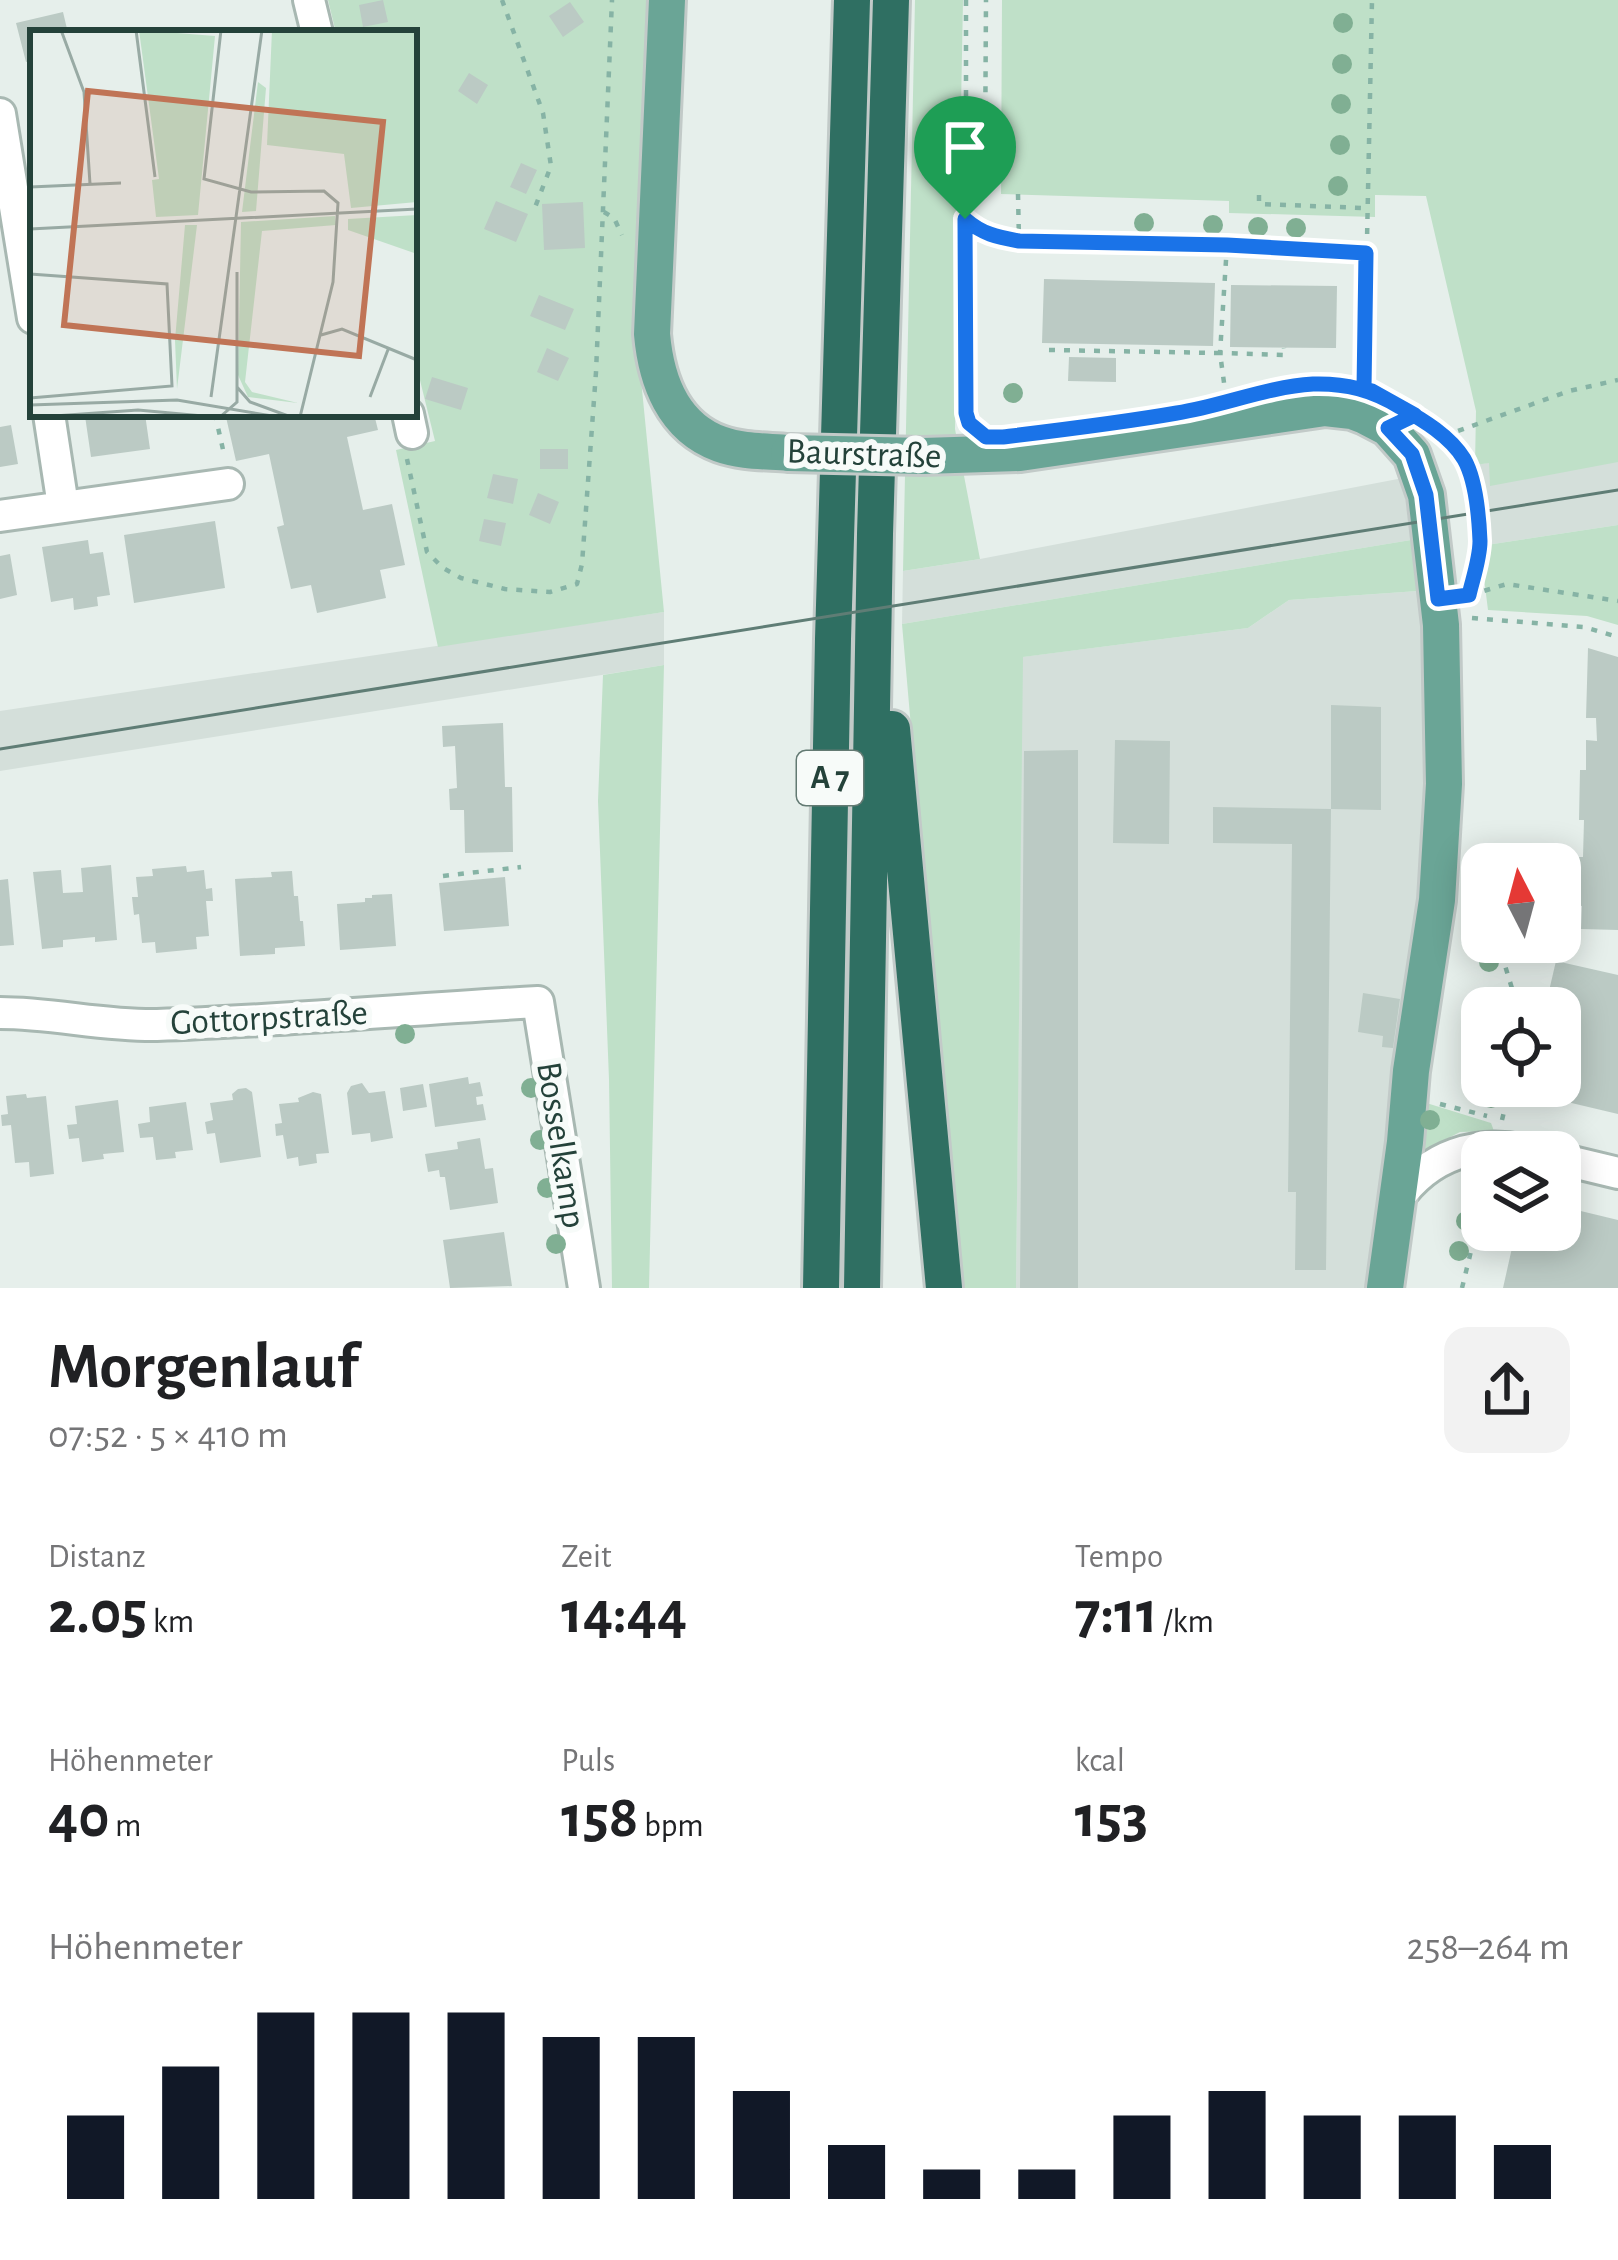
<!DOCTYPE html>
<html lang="de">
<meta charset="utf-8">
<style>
body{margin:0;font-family:"Alegreya Sans",sans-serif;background:#f2f2f2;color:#202124;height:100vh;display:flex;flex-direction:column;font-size:45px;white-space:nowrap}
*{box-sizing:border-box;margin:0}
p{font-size:39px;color:#757577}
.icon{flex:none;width:66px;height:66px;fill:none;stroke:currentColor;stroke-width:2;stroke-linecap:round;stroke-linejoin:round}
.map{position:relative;height:1288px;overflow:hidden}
.side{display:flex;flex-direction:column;background:#fff;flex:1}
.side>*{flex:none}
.needle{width:78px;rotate:354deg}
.buttons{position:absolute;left:1461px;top:843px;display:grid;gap:24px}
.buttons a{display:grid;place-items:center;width:120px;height:120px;border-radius:24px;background:#fff;box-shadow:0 6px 30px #0003;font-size:60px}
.pin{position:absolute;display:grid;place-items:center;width:102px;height:102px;color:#fff;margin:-123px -51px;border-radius:50% 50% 50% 0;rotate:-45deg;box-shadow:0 0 12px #0007}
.pin .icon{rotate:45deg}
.round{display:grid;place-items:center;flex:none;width:126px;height:126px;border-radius:24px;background:#f2f2f2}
.summary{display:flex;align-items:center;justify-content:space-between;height:204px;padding:0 48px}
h1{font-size:66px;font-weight:700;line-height:90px}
.metrics{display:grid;grid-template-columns:repeat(3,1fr);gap:18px;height:204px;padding:12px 48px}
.metrics div{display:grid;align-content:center}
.metrics b{font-size:60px;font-weight:700}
.metrics small{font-size:33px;font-weight:400}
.metrics p{font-size:33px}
.chart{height:336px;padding:24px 48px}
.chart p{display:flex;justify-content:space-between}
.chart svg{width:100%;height:216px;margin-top:12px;stroke:#111827;stroke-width:6}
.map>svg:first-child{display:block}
.built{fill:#d4dfda}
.green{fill:#bfe0c8}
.building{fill:#bbcac4}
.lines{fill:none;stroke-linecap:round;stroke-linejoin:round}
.minor-casing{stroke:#a8b8b2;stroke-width:36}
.major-casing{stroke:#c2cac8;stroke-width:42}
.highway-casing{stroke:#c2cac8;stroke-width:42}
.path{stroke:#86b3a5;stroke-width:4.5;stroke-dasharray:6 9;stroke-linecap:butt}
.minor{stroke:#fff;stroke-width:30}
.major{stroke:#6aa596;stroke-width:36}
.highway{stroke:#2f6f62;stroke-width:36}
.tram{stroke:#5f7d75;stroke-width:3}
.major-bridge-casing{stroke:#c2cac8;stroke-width:42;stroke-linecap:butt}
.major-bridge{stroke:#6aa596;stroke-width:36}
.tree{fill:#80af93}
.route-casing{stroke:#fff;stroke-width:24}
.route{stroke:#1a73e8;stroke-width:15}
.labels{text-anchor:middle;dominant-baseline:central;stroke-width:12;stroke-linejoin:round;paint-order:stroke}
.shield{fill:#f7fbf9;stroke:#637a73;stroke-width:3}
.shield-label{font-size:33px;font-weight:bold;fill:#24423a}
.street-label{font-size:36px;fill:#24423a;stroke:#f7fbf9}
.inset-road{fill:none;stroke:#98aaa4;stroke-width:3}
.view{fill:#c07456;fill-opacity:0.15;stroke:#c07456;stroke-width:6}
.inset-edge{fill:none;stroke:#24423a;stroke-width:6}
</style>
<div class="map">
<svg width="1618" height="1288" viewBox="0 0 1618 1288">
<rect width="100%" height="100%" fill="#e6efeb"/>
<path class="built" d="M1618,441V525L1480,546L1475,465Z
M1403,478L1411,540L902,624L903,571L980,559Z
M1418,591L1430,696L1423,914L1365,1288H1016L1022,657L1248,628L1289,600Z
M664,612V665L0,771V711Z"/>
<path class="green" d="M328,0H655L638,349L664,612L438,647L396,450L435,441L414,356V33H336Z
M915,0H963L955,429L980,559L903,571Z
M1002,0H1618V462L1490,486L1489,463L1475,465L1476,411L1426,196L1375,195V217L1229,213V201L1001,194Z
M1618,525V625L1587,616L1488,610L1480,546Z
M1411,540L1418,591L1289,600L1248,628L1023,657L1016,1288H960L902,624Z
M664,665L649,1288H612L609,1079L598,801L603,675Z
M1420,1101L1491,1123L1494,1131L1460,1132L1423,1151L1414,1150Z"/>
<path class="building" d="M383,0L388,22L363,27L359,5Z
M570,2L584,22L563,37L549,16Z
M63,12L68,33H33V60L26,62L16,23Z
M469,73L488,85L477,104L458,91Z
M521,163L537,170L526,194L510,187Z
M496,201L528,214L516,242L484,229Z
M583,202L585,248L544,250L542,204Z
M1044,279L1215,283L1213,346L1042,343Z
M1231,285L1337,286L1336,348L1230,347Z
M539,295L574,309L565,330L530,316Z
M547,348L569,358L558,381L537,372Z
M1069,357L1116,358V382L1068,381Z
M432,377L468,388L461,410L425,399Z
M98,414H145L150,449L91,457L85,416Z
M241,414H374L378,430L347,437L363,510L392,504L405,565L380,570L386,598L317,613L311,585L291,589L277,527L284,525L269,454L236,461L226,417Z
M11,425L18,464L0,467V427Z
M540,449H568V469H540Z
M493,474L518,479L513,504L487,498Z
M538,493L559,502L550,524L529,515Z
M484,519L506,523L501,546L479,541Z
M215,521L225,588L134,603L124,535Z
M88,540L90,554L103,552L110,595L97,597L98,606L74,610L73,598L51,602L42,547Z
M10,554L17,595L0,599V556Z
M1588,648L1618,657V930L1581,929L1582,906L1576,905L1577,857H1583L1584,820H1579L1580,770H1586V740L1597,741L1596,718H1586Z
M1331,705L1381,707V810L1331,809Z
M503,723L505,787H512L513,852L465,853L464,810H450L449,789L457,788L455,746L443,747L442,726Z
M1115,740L1170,741L1169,844L1113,843Z
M1078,750V1288H1020L1024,751Z
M1213,807L1331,809L1326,1270H1295L1296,1192H1288L1292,844L1213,843Z
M111,865L117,940L95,942V937L63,940V947L42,949L33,872L61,870L63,893L83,892L81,868Z
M186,866L187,872L204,870L206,889L212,888L213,901H206L209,936L196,937L197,949L156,953L155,942L142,943L139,914L134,915L132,897H138L136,877L153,876L152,869Z
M292,871L294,896H298L300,921H303L305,946L275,948V954L240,956L235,879L272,877L271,872Z
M505,877L509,926L444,931L439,883Z
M8,879L14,945L0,946V880Z
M392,894L396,946L340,950L337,904L365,902V898H372V895Z
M1556,961L1618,975V1114L1525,1092L1526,1086H1560V1008H1545Z
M1363,993L1400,999L1393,1048L1382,1047L1383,1036L1358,1032Z
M468,1077L469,1084L480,1082L483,1096L476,1097L477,1105L483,1104L486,1120L435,1127L429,1084Z
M362,1083L369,1093L385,1091L393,1138L371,1142L370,1133L352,1135L347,1093L351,1086Z
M423,1084L427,1107L403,1111L400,1088Z
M246,1088L252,1092L261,1157L220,1163L215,1133L207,1134L205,1122L213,1120L210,1103L233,1100L232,1094L238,1089Z
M313,1092L321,1094L329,1153L316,1154L317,1163L299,1166L298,1157L287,1159L283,1135L276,1136L275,1124L282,1123L279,1104L299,1102L298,1098Z
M26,1094L27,1098L46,1096L54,1174L30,1177L29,1162L15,1163L11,1125L2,1126L1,1115L8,1114L6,1096Z
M118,1100L124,1152L103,1154L104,1159L82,1162L79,1138L69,1139L67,1125L77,1124L75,1106Z
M186,1102L193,1150L175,1152L176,1158L156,1160L153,1137L140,1138L138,1124L150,1122L149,1107Z
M480,1138L485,1169L493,1168L498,1203L450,1210L445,1177H440L439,1170L428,1172L425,1154L458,1149L457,1142Z
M1560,1206L1618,1220V1288H1503L1516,1230H1560Z
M504,1232L512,1286L450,1288L443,1240Z"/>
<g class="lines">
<defs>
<path id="minor" d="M309,0L317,33
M0,114L33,318
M49,414L63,506
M408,414L412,433
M0,516L228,484
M0,1013C53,1013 104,1026 157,1025C284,1021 411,1009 538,1002L584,1288
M1560,1159L1618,1173
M1397,1200C1429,1155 1476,1139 1530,1152"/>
<path id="major" d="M667,0L652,334C656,380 673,427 720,444C742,452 766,451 789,453
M923,456L1020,453L1325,408L1352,411L1365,416L1388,428L1412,455L1426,495L1441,625L1444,784L1437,900L1411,1071L1405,1142L1385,1288"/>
<path id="highway" d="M892,729L944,1288
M821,1288L833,639L852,0
M862,1288L875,534L891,0"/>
</defs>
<use href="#minor" class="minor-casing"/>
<use href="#major" class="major-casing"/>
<use href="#highway" class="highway-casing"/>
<path class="path" d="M502,0L543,113L551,166L534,210
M966,0V413L969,423
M964,188L985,169L986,0
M1018,194L1019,241
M1259,195V204L1364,208
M604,212L614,218L622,235
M965,219C982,234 997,237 1019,241L1227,245L1365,253
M1227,245L1220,353L1285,355L1284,348
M1049,350L1220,353L1225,390
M1364,384L1372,0
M215,414L224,454
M1433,428L1444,436L1465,460L1473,492L1480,544L1471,587
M1444,436L1569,391L1618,380
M407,459L427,552L443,568L461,578L505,589L550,592L577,584L582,564L596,372L612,0
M1470,595L1507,584L1618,601
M1472,618L1584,627L1618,637
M443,876L521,867
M1462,941L1499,946L1518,1008
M1440,1104L1487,1116
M1502,1120L1510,1086
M1462,1288L1482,1206"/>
<use href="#minor" class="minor"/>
<use href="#major" class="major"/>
<use href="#highway" class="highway"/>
<path class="tram" d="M0,749L1618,490"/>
<defs>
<path id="major-bridge" d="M789,453L923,456"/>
</defs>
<use href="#major-bridge" class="major-bridge-casing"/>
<use href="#major-bridge" class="major-bridge"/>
</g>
<g class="tree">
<circle cx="1343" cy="23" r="10"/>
<circle cx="1342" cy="64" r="10"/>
<circle cx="1341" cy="104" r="10"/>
<circle cx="1340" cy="145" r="10"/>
<circle cx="1338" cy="186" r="10"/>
<circle cx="1144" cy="223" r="10"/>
<circle cx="1213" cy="225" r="10"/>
<circle cx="1258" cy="227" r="10"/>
<circle cx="1296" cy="228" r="10"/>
<circle cx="1013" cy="393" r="10"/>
<circle cx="1489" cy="962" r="10"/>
<circle cx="405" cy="1034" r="10"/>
<circle cx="531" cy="1088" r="10"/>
<circle cx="1491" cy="1098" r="10"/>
<circle cx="1430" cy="1120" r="10"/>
<circle cx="540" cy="1140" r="10"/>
<circle cx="547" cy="1188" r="10"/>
<circle cx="1466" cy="1221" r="10"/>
<circle cx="556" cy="1244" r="10"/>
<circle cx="1459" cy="1251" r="10"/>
</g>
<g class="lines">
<defs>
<path id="route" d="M965,219L966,413L969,423L986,437H1003C1061,430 1120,423 1177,413C1223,406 1266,387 1313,384C1346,383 1372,390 1400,407C1423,420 1450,436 1464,459C1476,480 1479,517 1480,541C1480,558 1473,578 1469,595L1438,599L1426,495L1412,454L1388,428L1415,415L1372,391L1364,389L1366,253L1227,245L1019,241C997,237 982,234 965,219"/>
</defs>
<use href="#route" class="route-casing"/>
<use href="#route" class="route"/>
</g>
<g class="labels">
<rect class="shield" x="797" y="751" width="66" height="54" rx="9"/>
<g class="shield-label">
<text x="830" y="778">A 7</text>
</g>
<g class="street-label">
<text transform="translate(864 454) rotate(2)">Baurstraße</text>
<text transform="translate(269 1018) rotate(-3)">Gottorpstraße</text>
<text transform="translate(561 1145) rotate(81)">Bosselkamp</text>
</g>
</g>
<g transform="translate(30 30)">
<rect width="387" height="387" fill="#e6efeb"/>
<path d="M109,0L185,6L168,185L126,187L122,150L129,149ZM242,0H387V172L321,178L314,124L237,115ZM228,52L236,58L226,181L212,182ZM387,185V224L318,200V189ZM305,186L306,195L232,201L215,352L222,362L268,373L218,367L208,345L211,192ZM155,195H167L147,359L145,310Z" fill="#bfe0c8"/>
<path class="inset-road" d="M31,0L54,62L60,154M106,0L125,147M191,0L174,149L221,162L294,161L308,173L303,252L270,387M0,157L91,153M0,199L387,179M0,244L137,254L142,356L0,368M291,305L312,299L387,330M207,357L220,372L261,387M181,367L232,0M340,367L359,317M0,375L147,370L242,386M10,387L108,380L184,387M190,387L207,372V242"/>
<path class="view" d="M58,61L353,92L329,326L34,295Z"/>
<rect width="387" height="387" class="inset-edge"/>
</g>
</svg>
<div class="buttons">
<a><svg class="needle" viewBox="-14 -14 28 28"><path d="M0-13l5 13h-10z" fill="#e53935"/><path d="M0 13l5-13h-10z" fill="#757577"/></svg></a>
<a><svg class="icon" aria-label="locate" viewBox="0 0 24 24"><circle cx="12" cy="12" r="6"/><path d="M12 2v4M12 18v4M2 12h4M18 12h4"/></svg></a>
<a><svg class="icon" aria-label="layers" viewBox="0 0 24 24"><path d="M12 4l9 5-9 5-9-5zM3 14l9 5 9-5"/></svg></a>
</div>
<div class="pin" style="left:965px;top:219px;background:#1e9e55"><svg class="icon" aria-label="arrive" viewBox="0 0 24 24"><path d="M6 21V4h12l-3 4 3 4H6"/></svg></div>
</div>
<section class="side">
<div class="summary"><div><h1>Morgenlauf</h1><p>07:52 · 5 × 410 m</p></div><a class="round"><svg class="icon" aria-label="share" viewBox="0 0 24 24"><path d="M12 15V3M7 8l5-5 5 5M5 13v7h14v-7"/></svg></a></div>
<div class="metrics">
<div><p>Distanz</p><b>2.05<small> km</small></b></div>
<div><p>Zeit</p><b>14:44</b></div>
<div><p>Tempo</p><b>7:11<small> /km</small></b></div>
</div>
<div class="metrics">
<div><p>Höhenmeter</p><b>40<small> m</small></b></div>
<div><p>Puls</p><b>158<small> bpm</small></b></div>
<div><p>kcal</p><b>153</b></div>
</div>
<div class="chart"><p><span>Höhenmeter</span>258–264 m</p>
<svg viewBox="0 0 160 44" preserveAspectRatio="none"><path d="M5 44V27M15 44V17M25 44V6M35 44V6M45 44V6M55 44V11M65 44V11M75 44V22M85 44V33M95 44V38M105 44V38M115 44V27M125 44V22M135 44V27M145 44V27M155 44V33"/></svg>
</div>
</section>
